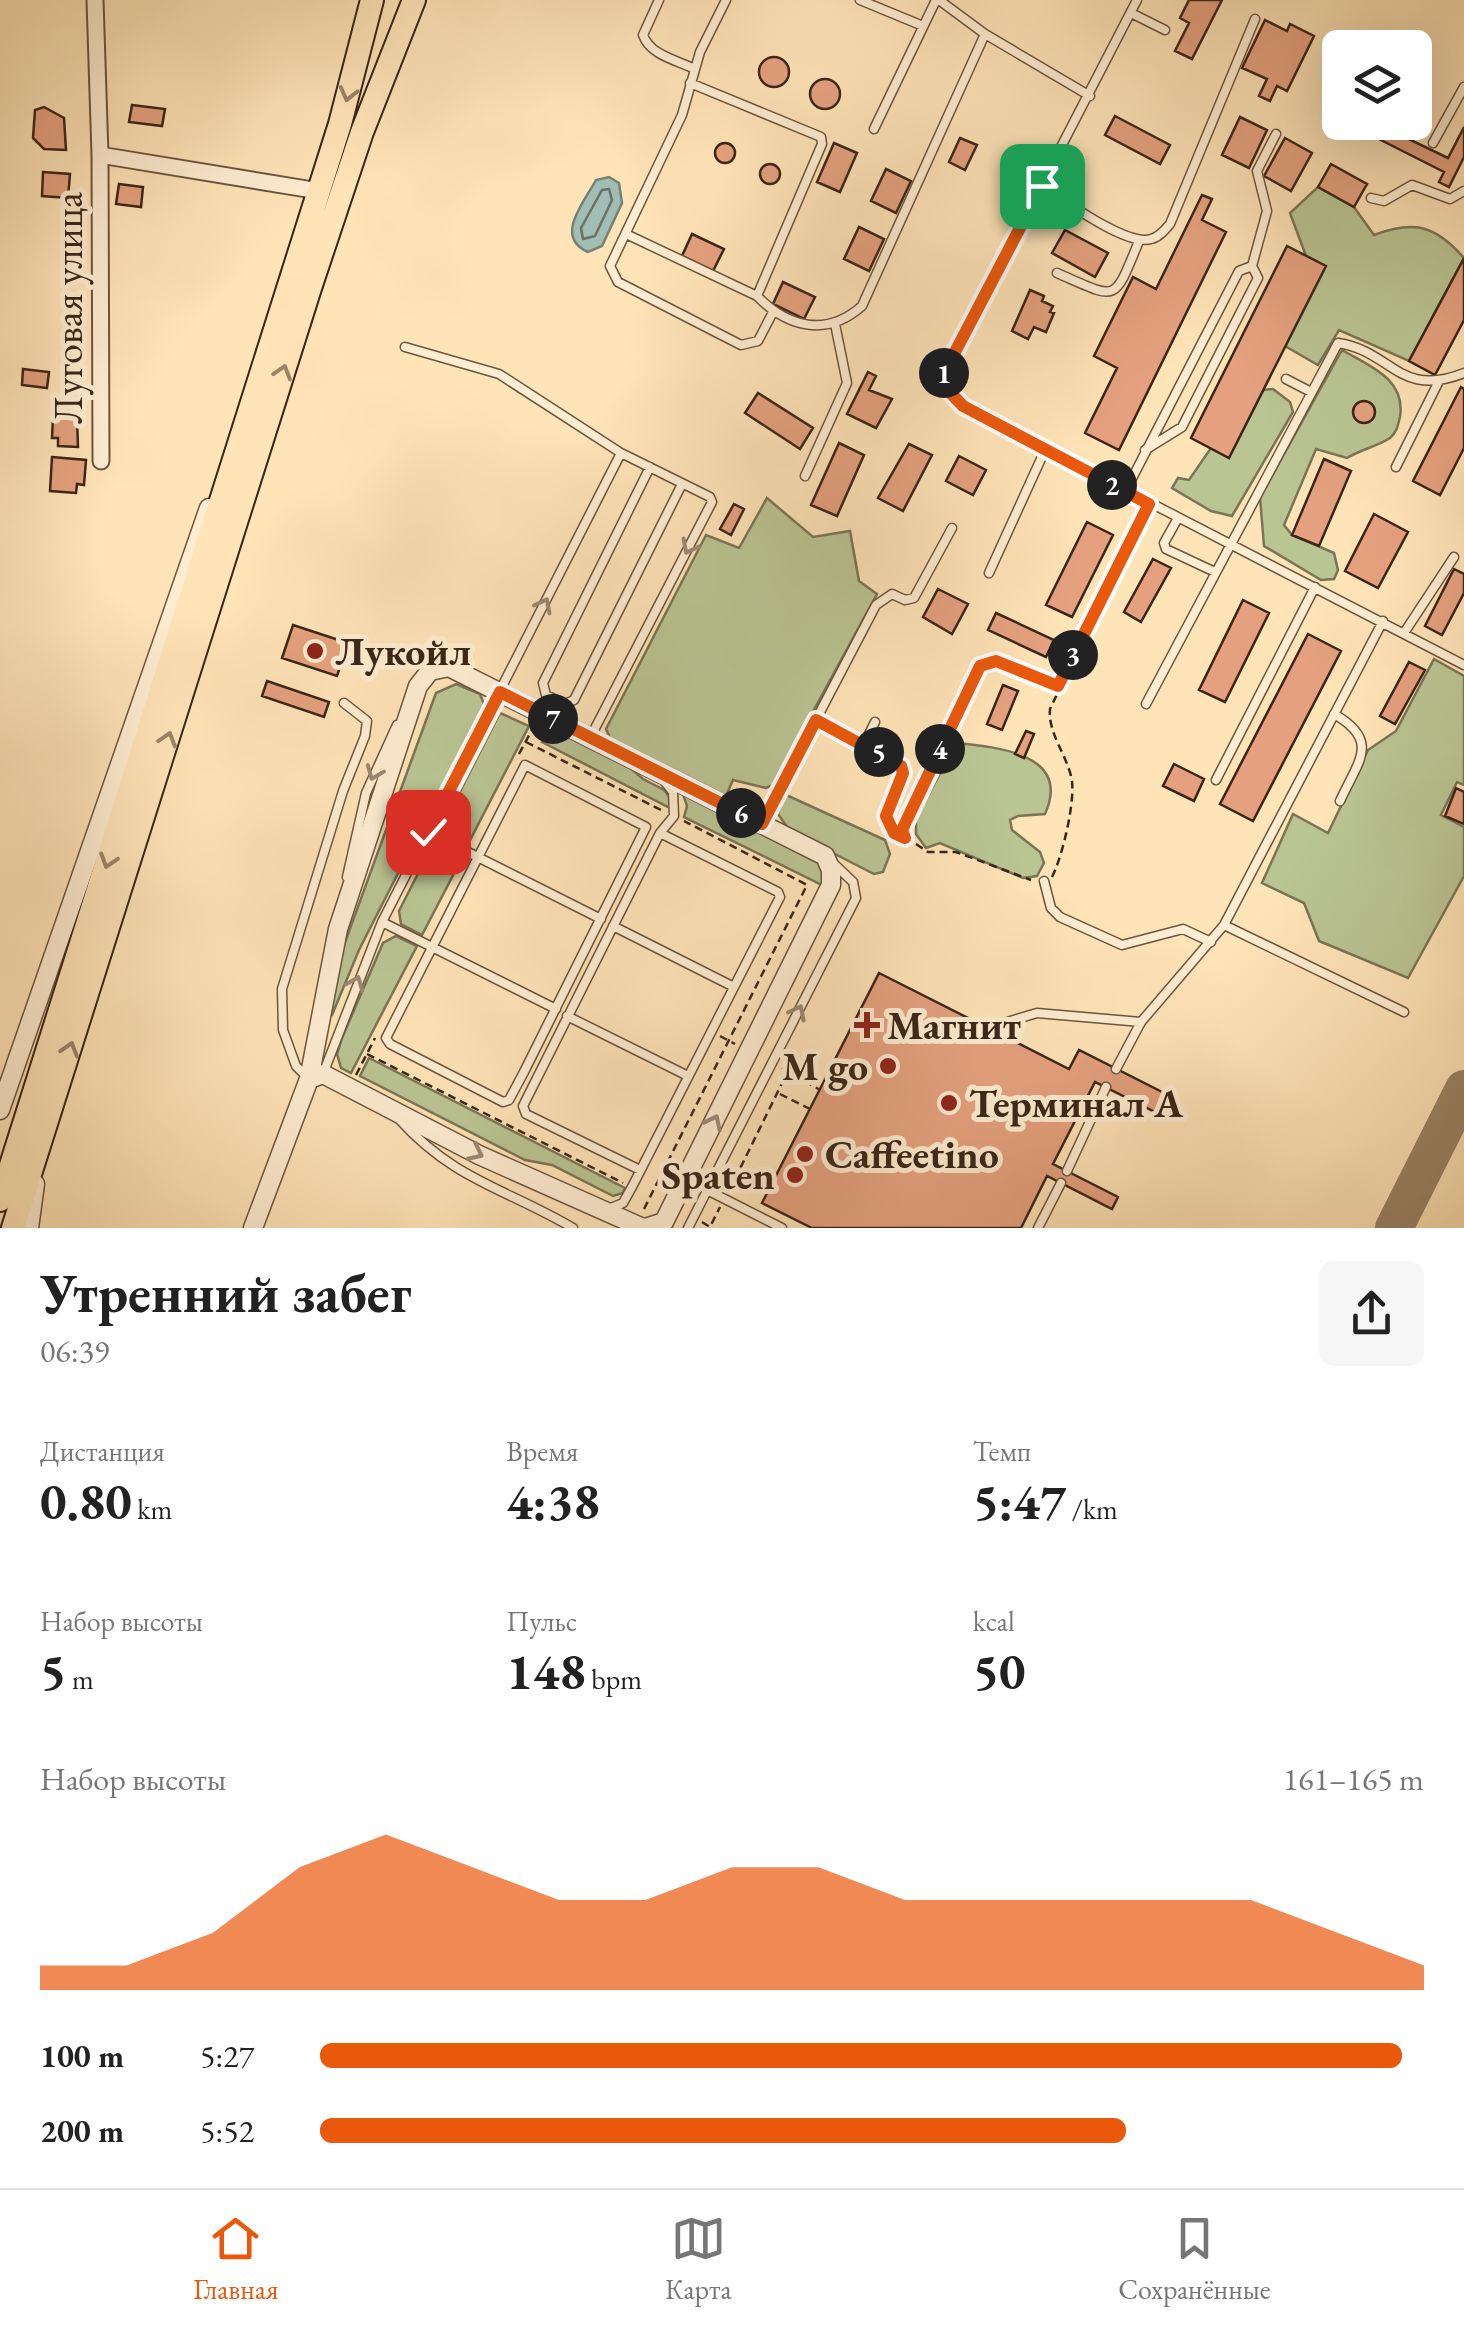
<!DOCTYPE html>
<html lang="ru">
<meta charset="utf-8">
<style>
body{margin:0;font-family:"EB Garamond",serif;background:#f6f6f6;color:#222;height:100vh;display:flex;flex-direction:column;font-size:38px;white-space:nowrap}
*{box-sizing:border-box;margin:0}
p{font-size:32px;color:#767676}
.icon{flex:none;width:55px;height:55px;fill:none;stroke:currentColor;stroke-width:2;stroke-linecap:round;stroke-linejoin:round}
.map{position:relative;height:1228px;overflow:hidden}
.details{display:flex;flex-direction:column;background:#fff;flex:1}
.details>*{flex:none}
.fabs{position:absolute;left:1322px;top:30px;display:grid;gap:20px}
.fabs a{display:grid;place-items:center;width:110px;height:110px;border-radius:15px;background:#fff;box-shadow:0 10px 40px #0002;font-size:50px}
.pin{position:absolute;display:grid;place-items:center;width:85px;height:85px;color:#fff;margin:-42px;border-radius:20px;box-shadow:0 5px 15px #0006}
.km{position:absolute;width:50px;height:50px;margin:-25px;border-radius:50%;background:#222;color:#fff;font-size:28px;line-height:50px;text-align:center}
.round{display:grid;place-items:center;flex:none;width:105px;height:105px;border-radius:15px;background:#f6f6f6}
.summary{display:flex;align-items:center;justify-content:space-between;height:170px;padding:0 40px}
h1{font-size:55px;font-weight:700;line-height:75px}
.stats{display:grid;grid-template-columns:repeat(3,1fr);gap:15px;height:170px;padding:10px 40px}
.stats div{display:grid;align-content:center}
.stats b{font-size:50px;font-weight:700}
.stats small{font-size:28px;font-weight:400}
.stats p{font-size:28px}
.chart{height:280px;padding:20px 40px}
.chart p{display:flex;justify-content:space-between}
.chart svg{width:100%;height:180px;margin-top:10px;fill:#ea580c;opacity:.7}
ul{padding:0 40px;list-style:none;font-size:32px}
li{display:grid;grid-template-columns:160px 120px 1fr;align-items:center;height:75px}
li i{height:25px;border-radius:12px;background:#ea580c}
.dock{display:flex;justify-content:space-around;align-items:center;height:140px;border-top:2px solid #e0e0e0;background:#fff;font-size:28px;color:#767676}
.dock a{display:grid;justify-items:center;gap:5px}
.dock .selected{color:#ea580c}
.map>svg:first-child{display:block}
.green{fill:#bac594;stroke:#7a7556;stroke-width:2.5}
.water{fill:#a1beb4;stroke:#788175;stroke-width:2.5}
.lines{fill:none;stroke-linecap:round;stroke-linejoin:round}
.shore{stroke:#6e7266;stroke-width:2.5}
.taxiway{stroke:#9c8468;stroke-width:38}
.building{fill:#e5a17f;stroke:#3a2517;stroke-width:2.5}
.service-casing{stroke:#6b553f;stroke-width:11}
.minor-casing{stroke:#6b553f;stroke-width:19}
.tertiary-casing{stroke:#6b553f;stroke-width:21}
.primary-casing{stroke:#3a2517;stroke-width:26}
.path{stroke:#3a2517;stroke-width:2.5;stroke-dasharray:8 5;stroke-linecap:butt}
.service{stroke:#ffedd1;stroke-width:8}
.minor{stroke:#ffedd1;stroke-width:15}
.tertiary{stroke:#ffedd1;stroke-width:18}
.primary{stroke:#ffe4b8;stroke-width:22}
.oneway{stroke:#9c8468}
.oneway2{stroke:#9c8974}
.route-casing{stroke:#fff;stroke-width:20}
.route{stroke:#ea580c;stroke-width:12}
.poi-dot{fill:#8f2418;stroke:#ffedd1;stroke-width:4}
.labels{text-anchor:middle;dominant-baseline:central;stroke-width:10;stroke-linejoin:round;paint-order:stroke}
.street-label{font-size:40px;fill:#3a2517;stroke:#ffedd1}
.poi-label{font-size:40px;font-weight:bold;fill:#3a2517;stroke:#ffedd1;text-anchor:start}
</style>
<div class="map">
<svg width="1464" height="1228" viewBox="0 0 1464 1228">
<rect width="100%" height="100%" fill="#ffe4b8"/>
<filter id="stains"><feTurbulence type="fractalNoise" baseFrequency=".002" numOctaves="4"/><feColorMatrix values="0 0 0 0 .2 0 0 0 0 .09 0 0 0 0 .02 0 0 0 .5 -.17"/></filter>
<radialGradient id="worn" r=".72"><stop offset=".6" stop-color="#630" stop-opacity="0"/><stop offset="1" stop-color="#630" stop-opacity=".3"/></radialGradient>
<path class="green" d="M1318,187L1354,207L1374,235C1414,220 1435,225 1464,258L1409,361L1339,330L1318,365L1285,346L1325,266L1306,256L1290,213Z
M1342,350C1370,366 1406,379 1400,417C1398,425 1397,432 1390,438C1378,446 1360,450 1347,458L1316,449L1284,525L1292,535L1334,553L1338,570L1334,579L1321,580L1264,546L1260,497Z
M1273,389L1290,402L1293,412L1232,516L1211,511L1172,488L1178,478L1189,480L1211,448L1263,390Z
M767,498L813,537L850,531L859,581L877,594L773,785L766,788L733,780L725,798L612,742L606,729L706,535L739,548Z
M1434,659L1464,676V785L1457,782L1441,815L1464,827V876L1408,978L1319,941L1304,903L1262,883L1293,814L1328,833L1368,750L1396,731Z
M456,684L480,694L484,704L359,950L332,1015H327L340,956L436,693Z
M500,713L529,726L468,844L448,835L444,823Z
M551,724L621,760L643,779L664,790L671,799L670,808L542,742Z
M956,743C998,747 1072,754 1045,814L1018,816L1010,820L1012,830L1040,852L1044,863L1037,876L1023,878L940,843L926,848L916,834V819Z
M683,794L825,866L824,886L684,817L687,806Z
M784,794L885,840L890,854L883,872L874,874L790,831L778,814Z
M441,847L462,858L422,935L401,924L399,911L430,850Z
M396,936L417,946L351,1073L341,1068L337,1054L342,1038L383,943Z
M369,1058L625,1188L623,1193L613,1196L552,1165L525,1160L360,1076Z"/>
<path class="water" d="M609,177L619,183L622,203L602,246L588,252C554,237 583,204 596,180Z"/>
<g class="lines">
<path class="shore" d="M609,189L612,200L595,236L583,239L581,228L602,190Z"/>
<path class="taxiway" d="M1394,1228L1464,1089"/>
</g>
<path class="building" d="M1189,0H1222L1192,59L1175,51L1189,23L1180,18Z
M1265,20L1287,31L1290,24L1314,36L1287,91L1277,86L1270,101L1259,96L1267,79L1242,68Z
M759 72a15 15 0 1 1 30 0a15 15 0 1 1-30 0Z
M810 94a15 15 0 1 1 30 0a15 15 0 1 1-30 0Z
M132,105L165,109L162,126L129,122Z
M44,107L64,118L66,150L44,149L33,138L35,110Z
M1115,116L1170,145L1160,164L1105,135Z
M1240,117L1267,130L1249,168L1222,155Z
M1372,122H1406L1400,135L1448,158L1464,127V157L1449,187L1439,182L1444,172L1367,133Z
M960,138L977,145L965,170L949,162Z
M1285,138L1312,153L1291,191L1264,176Z
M834,143L857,153L840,192L817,182Z
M715 153a10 10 0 1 1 20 0a10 10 0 1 1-20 0Z
M1331,164L1367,184L1354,207L1318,187Z
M760 174a10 10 0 1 1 20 0a10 10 0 1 1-20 0Z
M886,169L911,181L896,213L871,201Z
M43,172L70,174L68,198L42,196Z
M119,184L143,187L141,207L116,204Z
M1202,195L1212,199L1202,220L1226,232L1119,450L1085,433L1117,368L1094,356L1133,277L1156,289Z
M859,227L884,239L869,271L844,259Z
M1065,230L1108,253L1095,277L1052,253Z
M692,234L724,249L713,271L682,256Z
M1287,246L1326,266L1229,458L1191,438Z
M1464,258V320L1435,375L1409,361Z
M783,282L815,297L804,319L773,304Z
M1030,290L1044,296L1042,301L1053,306L1050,312L1054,313L1046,332L1034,327L1028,339L1012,331Z
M23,369L49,372L47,388L22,385Z
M868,372L876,376L869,390L892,399L876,428L847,414Z
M1461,387L1464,389V448L1440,495L1413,481Z
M758,393L813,428L800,449L745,413Z
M1353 412a11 11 0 1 1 22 0a11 11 0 1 1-22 0Z
M53,416L77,418L78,447L58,446V438H52Z
M839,443L864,455L837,516L811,505Z
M909,444L932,455L903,511L878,498Z
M959,456L986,470L973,495L946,481Z
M52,457L86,460L84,485L77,484L76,493L50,491Z
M1324,459L1351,471L1319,546L1292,535Z
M734,504L744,509L731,535L720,529Z
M1374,514L1408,532L1378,588L1345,571Z
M1087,522L1113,535L1072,617L1046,605Z
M1153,559L1171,568L1141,622L1124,612Z
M1454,569L1464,574V593L1442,635L1425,626Z
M938,589L968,604L952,634L923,617Z
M1243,600L1269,613L1225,702L1199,690Z
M996,613L1054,640L1046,657L988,630Z
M293,625L348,643L337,676L282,658Z
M1308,634L1341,651L1253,821L1220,804Z
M1409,662L1425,670L1395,724L1380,716Z
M267,681L329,702L324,717L262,696Z
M1003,685L1018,691L1002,730L987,724Z
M1026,731L1034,734L1024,758L1015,754Z
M1174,764L1204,779L1194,801L1163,786Z
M1456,788L1464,792V824L1445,816Z
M879,973L1069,1069L1079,1050L1170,1096L1161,1115L1095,1082L1053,1164L1118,1197L1112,1209L1047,1176L1021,1228H812L762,1203Z"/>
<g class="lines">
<defs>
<path id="service" d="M659,0L643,35C650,55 676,60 695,69
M726,0L700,52L682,115L610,266L618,282L741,345L758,341L773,312
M860,0L923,26
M939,0L985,34L1090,96
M1137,0L944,373L945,387L963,406L1464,665
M1131,13L1165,30
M690,83L821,137L822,144L757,296
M874,129L936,0
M1433,143L1464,87
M1042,186C1064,200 1127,247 1151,239C1159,237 1165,230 1170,224L1255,19
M1371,198L1384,201L1412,185L1450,199L1464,191
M626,234L757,296C788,328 827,337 862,306L985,34
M1057,273C1119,300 1113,304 1139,241
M405,347L499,374L621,453
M1286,379L1311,392
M1145,450L1182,427L1258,278L1252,266L1267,211L1257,171L1276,134
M650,467L543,683L546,695L565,704L574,700L682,484
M1396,467L1438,383
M805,476L847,383L835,324
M1125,492L1239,271L1252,266
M1178,518L1164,543L1166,549L1215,572
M989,573L1045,450
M1404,633L1454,557
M1146,704L1338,343C1392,351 1399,399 1464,373
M1334,714C1381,741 1358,761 1340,801
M816,721L901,766L903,773L885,816L894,833L905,838
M864,744L875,722
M525,765L646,827L524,1072L509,1100L503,1102L390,1044L386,1038Z
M1216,780L1315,587
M762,823L876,605L892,594L905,600L914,598L952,528
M428,832L601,919
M347,877L366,793L397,725
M1044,881L1051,908L1060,917L1122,945L1183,929L1211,942
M382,922L556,1009
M1224,925L1383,621
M613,926L734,987
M567,1016L688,1076
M1007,1022L1037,1013L1141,1022
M1116,1069L1141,1022L1224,925L1404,1012
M323,1074L382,922L621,453L710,497L712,502L590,738
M306,1076L296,1066L283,1030L282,989L343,791L365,736L367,721L344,703
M399,1119C455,1181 505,1188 573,1228
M640,1170L526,1114L523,1106L660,833L674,816L673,792L665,782
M1067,1171L1106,1087
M707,1190L782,1228
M606,1210L623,1203L632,1187L780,897L778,892L660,833
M688,1228L856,898L853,882L832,862
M1038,1228L1061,1183"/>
<path id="minor" d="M95,0L100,155L319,191
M100,155L101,461"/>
<path id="tertiary" d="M309,1079L323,1074L479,1155L643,1228
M0,1110L209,508
M29,1228L35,1184
M253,1228L309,1079L338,929L418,686L430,671L449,667L825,856L831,870V885L664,1222L645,1228"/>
<path id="primary" d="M0,1200L340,124L372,0
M13,1228L310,288L362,132L414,0"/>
</defs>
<use href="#service" class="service-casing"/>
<use href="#minor" class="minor-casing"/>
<use href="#tertiary" class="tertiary-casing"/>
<use href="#primary" class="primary-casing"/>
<path class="path" d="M526,742L663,811
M519,754L534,726
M905,824L979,666L996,661L1058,686
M916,844L928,852H956L1031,880
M1052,877C1062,858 1077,797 1071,776C1065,752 1048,733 1050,709L1144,514
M720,1036L735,1044
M367,1054L623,1183
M782,1068L820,1090
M356,1075L375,1038
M799,1076L822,1085
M780,1094L810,1109
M729,1191L788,1071
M644,1209L807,885L684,821
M702,1222L710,1227L720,1207"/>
<use href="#service" class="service"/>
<use href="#minor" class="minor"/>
<use href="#tertiary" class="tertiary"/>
<use href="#primary" class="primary"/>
</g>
<defs><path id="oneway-chevron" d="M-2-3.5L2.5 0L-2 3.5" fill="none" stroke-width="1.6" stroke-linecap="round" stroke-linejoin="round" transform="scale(2.5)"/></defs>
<g class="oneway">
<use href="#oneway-chevron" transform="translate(348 94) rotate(104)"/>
<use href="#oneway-chevron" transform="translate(283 372) rotate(-73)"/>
<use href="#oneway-chevron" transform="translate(168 739) rotate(-73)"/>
<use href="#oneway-chevron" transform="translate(108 861) rotate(108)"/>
<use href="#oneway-chevron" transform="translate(70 1049) rotate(-73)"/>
</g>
<g class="oneway2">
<use href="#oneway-chevron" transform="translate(689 547) rotate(117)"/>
<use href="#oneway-chevron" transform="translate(544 605) rotate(-63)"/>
<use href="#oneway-chevron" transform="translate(374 773) rotate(112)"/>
<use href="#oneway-chevron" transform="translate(356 983) rotate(-68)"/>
<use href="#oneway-chevron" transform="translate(798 1012) rotate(-63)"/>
<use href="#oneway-chevron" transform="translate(714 1122) rotate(-64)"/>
<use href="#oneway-chevron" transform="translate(476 1153) rotate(26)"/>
</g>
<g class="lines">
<defs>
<path id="route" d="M428,832L500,692L762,824L816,720L901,766L903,773L886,816L894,833L905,838L902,830L980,666L996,661L1058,686L1149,504L963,406L945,387L944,373L1042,186"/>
</defs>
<use href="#route" class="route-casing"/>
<use href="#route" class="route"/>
</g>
<g class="poi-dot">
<circle cx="315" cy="651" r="10"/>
<path d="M862 1010h10v10h10v10h-10v10h-10v-10h-10v-10h10z"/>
<circle cx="888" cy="1066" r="10"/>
<circle cx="949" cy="1103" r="10"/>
<circle cx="805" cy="1154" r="10"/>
<circle cx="795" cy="1175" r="10"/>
</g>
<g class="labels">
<g class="street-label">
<text transform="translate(68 308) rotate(-90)">Луговая улица</text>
</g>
<g class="poi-label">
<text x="335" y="651">Лукойл</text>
<text x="887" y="1025">Магнит</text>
<text x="868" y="1066" text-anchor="end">М go</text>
<text x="969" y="1103">Терминал А</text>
<text x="825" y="1154">Caffeetino</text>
<text x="775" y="1175" text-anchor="end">Spaten</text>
</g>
</g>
<rect width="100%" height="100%" filter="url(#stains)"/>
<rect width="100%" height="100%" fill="url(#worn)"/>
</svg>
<div class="fabs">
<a><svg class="icon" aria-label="layers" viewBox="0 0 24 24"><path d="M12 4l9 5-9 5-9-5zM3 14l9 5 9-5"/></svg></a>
</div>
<div class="pin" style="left:1042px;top:186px;background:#1e9e55"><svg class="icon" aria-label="arrive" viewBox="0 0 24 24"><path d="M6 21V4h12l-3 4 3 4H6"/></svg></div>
<div class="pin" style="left:428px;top:832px;background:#d93025"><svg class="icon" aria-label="check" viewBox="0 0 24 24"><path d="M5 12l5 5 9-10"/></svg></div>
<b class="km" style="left:944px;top:373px">1</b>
<b class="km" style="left:1112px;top:485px">2</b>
<b class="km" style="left:1073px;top:655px">3</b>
<b class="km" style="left:940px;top:749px">4</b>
<b class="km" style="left:879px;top:752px">5</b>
<b class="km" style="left:741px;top:813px">6</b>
<b class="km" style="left:553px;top:719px">7</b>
</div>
<section class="details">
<div class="summary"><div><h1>Утренний забег</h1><p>06:39</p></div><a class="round"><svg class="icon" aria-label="share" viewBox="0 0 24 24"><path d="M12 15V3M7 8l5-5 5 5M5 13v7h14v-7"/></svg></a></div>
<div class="stats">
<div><p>Дистанция</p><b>0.80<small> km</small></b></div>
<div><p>Время</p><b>4:38</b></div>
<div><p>Темп</p><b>5:47<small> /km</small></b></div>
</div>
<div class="stats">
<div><p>Набор высоты</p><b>5<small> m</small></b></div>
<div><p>Пульс</p><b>148<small> bpm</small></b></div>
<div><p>kcal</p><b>50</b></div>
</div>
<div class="chart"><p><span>Набор высоты</span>161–165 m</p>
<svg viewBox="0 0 160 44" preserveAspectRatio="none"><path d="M0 44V38L10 38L20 30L30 14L40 6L50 14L60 22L70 22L80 14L90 14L100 22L110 22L120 22L130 22L140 22L150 30L160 38V44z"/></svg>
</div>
<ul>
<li><b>100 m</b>5:27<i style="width:98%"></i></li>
<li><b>200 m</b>5:52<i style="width:73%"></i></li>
</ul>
</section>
<nav class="dock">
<a class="selected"><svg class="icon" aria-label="home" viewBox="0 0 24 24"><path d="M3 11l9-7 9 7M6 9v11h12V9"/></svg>Главная</a>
<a><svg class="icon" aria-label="map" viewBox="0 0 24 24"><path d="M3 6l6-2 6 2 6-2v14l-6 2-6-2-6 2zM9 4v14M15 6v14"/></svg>Карта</a>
<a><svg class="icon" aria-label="saved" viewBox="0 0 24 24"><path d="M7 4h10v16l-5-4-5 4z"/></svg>Сохранённые</a>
</nav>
